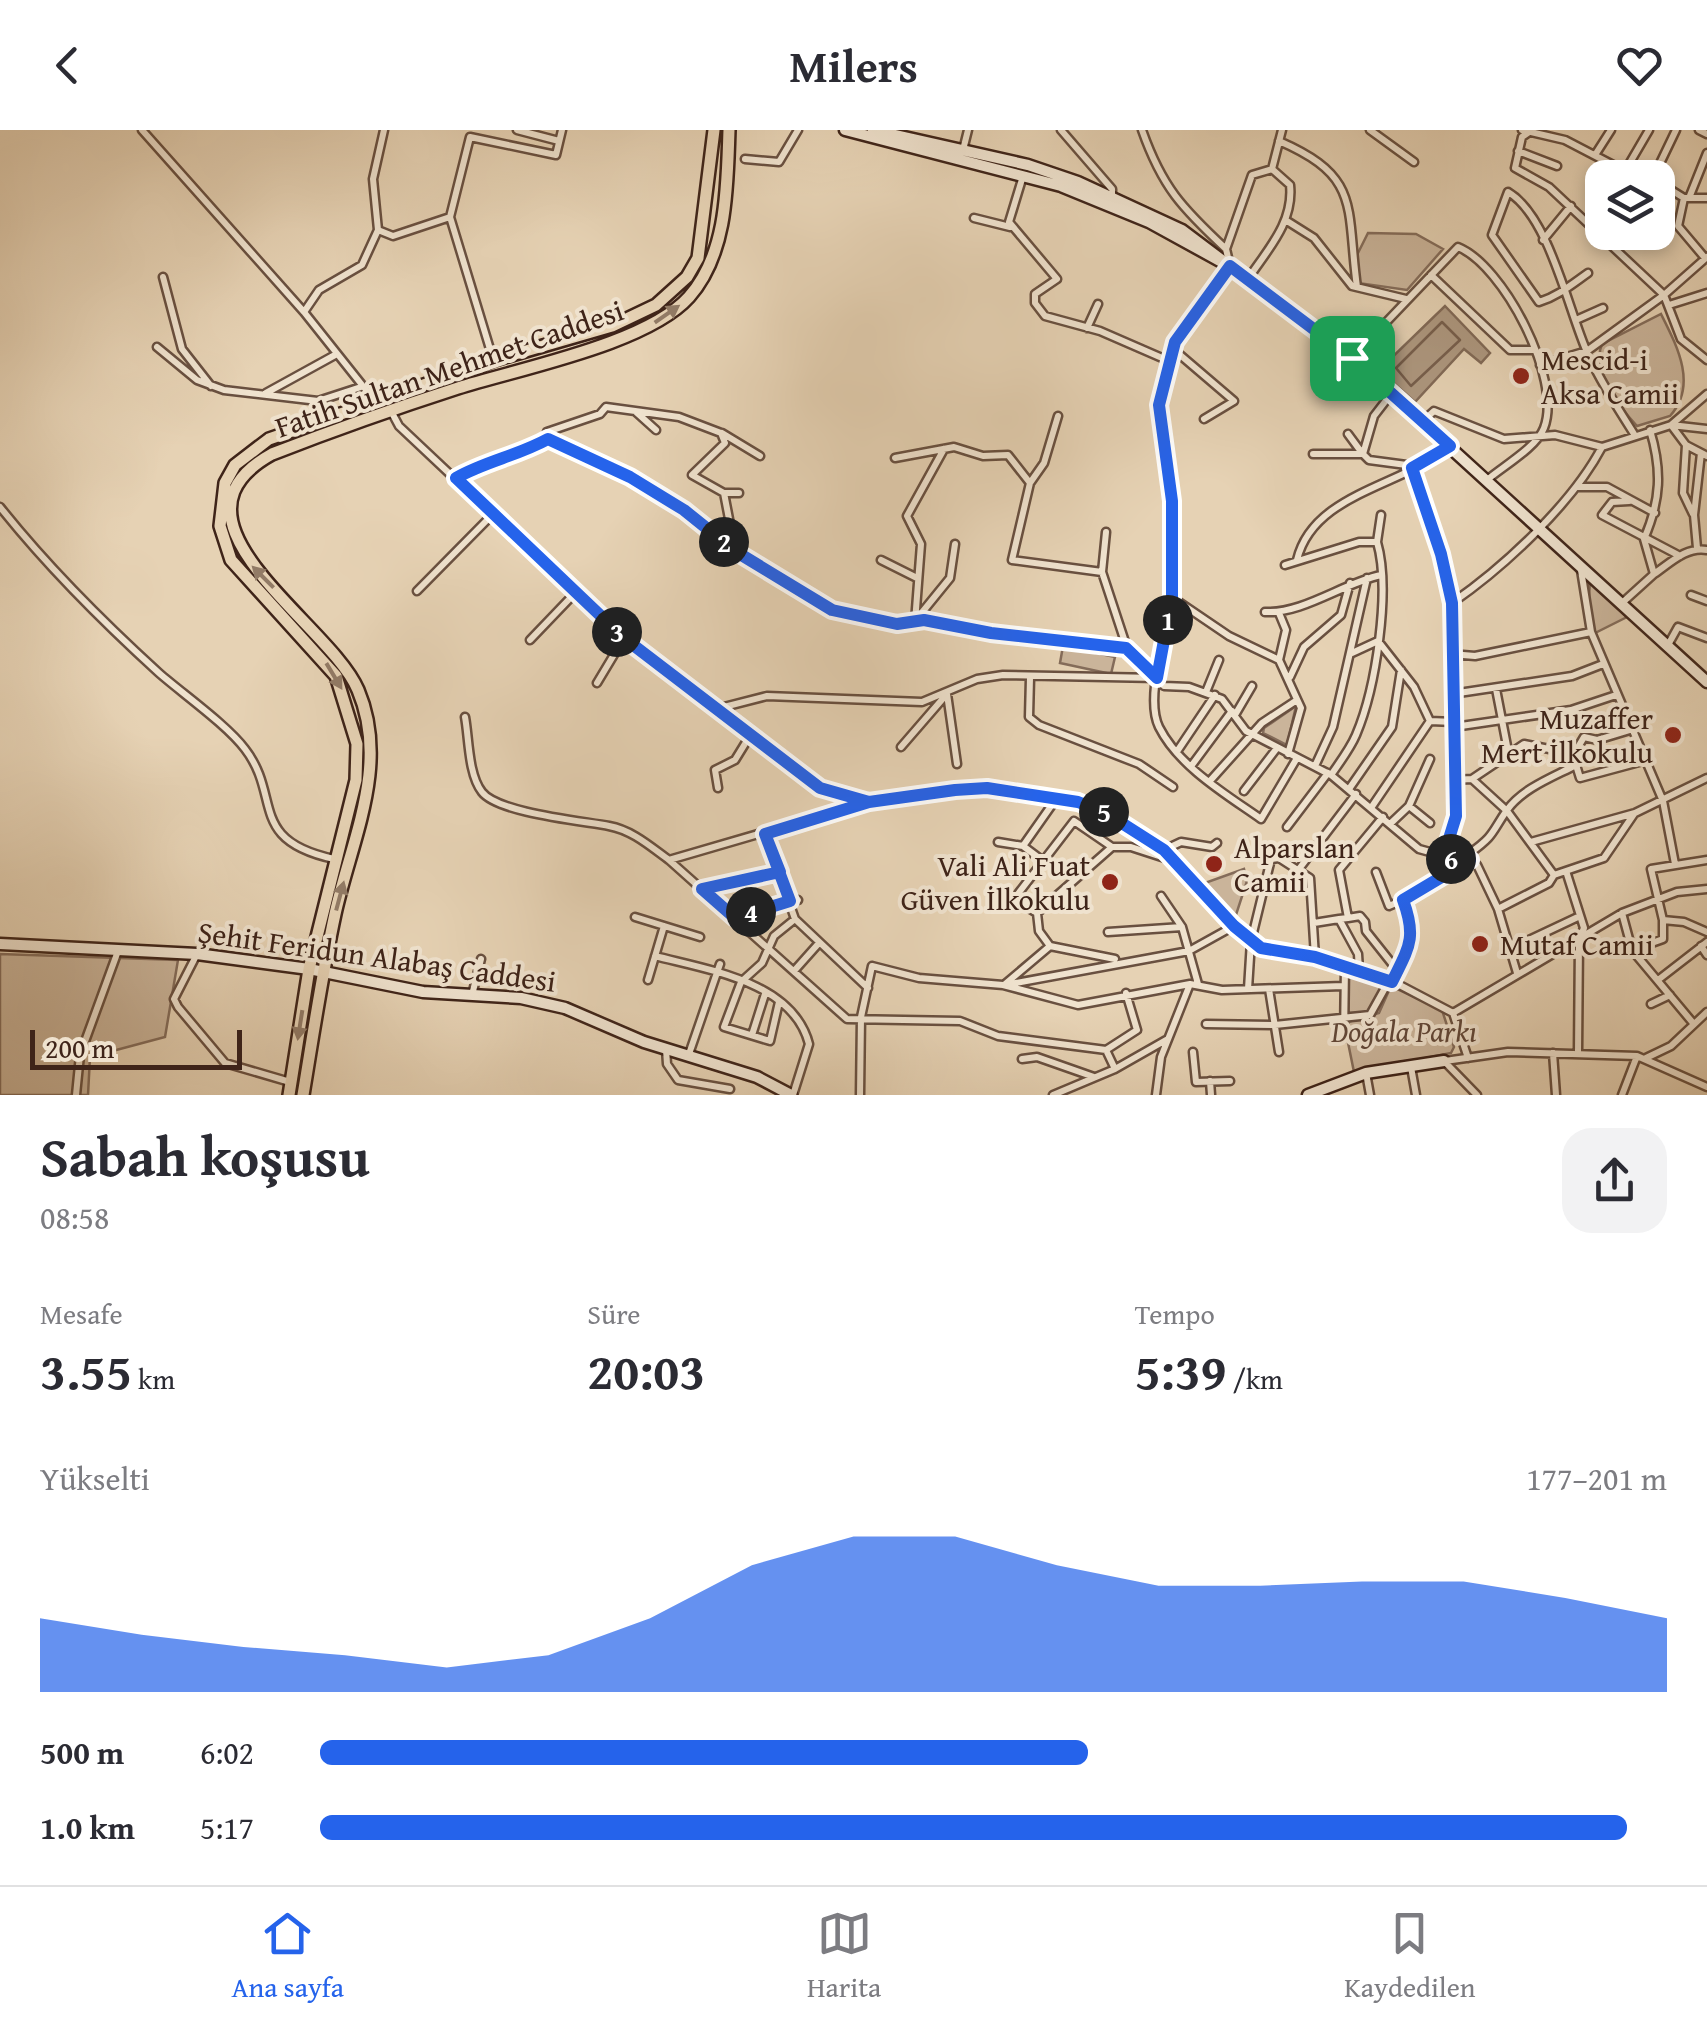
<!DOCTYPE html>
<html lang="tr">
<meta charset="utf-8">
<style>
body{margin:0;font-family:"Gentium Book Plus",serif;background:#f2f2f3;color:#2b2b33;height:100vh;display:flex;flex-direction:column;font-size:38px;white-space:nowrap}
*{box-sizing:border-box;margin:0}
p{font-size:32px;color:#7c7c81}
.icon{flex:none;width:55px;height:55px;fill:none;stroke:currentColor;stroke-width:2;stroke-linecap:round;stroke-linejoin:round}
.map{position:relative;height:965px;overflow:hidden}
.drawer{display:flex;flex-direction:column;background:#fff;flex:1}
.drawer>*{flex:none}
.controls{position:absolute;left:1585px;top:30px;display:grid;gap:20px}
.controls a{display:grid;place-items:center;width:90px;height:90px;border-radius:20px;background:#fff;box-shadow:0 5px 15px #0003;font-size:50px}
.scale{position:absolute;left:30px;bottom:25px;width:212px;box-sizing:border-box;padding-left:10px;border:5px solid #3f2419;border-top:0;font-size:28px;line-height:35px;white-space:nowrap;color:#3f2419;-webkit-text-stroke:8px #efe2ce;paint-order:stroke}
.pin{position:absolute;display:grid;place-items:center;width:85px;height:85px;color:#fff;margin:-42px;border-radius:20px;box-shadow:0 5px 15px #0006}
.km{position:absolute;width:50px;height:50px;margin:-25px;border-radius:50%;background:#222;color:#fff;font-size:28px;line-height:50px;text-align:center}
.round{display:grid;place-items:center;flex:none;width:105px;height:105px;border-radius:30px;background:#f2f2f3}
.head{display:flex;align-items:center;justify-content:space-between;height:170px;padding:0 40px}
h1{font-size:55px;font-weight:600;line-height:75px}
.stats{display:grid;grid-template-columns:repeat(3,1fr);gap:15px;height:170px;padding:10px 40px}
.stats div{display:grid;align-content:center}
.stats b{font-size:50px;font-weight:600}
.stats small{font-size:28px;font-weight:400}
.stats p{font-size:28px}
.chart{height:280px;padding:20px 40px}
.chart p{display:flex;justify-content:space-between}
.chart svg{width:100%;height:180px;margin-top:10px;fill:#2563eb;opacity:.7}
ul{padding:0 40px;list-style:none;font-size:32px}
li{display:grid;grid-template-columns:160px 120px 1fr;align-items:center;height:75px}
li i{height:25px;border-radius:12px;background:#2563eb}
header{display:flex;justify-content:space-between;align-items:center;height:130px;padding:0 40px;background:#fff;font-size:45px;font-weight:600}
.tab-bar{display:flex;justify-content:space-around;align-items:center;height:140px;border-top:2px solid #e1e1e2;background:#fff;font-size:28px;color:#7c7c81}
.tab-bar a{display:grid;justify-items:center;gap:5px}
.tab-bar .selected{color:#2563eb}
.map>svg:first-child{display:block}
.green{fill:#cab49a;stroke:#846c5a;stroke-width:2.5}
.water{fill:#ad977f;stroke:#816956;stroke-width:2.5}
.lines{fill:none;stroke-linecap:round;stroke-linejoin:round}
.shore{stroke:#765e4c;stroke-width:2.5}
.street-casing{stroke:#695040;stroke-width:11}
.secondary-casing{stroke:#3f2419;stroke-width:15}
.primary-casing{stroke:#3f2419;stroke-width:16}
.street{stroke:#efe2ce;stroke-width:6}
.secondary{stroke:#efe2ce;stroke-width:10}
.primary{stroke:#e6d2b4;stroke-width:11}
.oneway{fill:#927b66}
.route-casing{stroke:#fff;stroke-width:20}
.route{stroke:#2563eb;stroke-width:12}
.poi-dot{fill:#8f2418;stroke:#efe2ce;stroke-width:4}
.labels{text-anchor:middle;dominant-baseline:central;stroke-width:8;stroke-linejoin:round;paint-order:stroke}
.poi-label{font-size:30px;fill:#3f2419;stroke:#efe2ce;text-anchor:start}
.street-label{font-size:30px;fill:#3f2419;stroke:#efe2ce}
.park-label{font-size:30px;font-style:italic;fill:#624839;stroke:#efe2ce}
</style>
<header><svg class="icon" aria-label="back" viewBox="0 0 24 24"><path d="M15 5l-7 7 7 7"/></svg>Milers<svg class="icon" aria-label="heart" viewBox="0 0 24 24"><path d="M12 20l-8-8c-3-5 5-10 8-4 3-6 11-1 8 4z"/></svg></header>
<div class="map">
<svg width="1707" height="965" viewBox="0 0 1707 965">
<rect width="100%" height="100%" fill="#e6d2b4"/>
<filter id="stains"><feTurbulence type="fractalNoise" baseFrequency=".002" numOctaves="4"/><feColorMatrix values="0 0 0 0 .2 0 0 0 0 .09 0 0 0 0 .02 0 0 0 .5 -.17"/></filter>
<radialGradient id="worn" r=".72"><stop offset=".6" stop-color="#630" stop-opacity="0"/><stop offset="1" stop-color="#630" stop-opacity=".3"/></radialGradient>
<path class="green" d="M1368,103L1416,104L1443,119L1407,160L1358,153L1357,125Z
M1661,184C1677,216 1698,255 1670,286L1637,296C1620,278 1591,239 1602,214Z
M1590,452L1627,487L1595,503L1588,483Z
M1063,516L1115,527L1111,544L1060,533Z
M1296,576L1287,615L1263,603L1264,598Z
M1244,739L1247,751L1234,791L1202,754Z
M0,824L178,830L165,907L90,927L88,965H0Z
M1353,844L1385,855L1369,883H1348V846Z
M1391,856L1442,880L1454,917L1451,923L1354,942L1344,893L1379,883Z"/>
<path class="water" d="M1445,176L1490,223L1481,233L1464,219L1415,272L1379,240Z"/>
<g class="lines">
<path class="shore" d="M1442,192L1460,210L1411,256L1396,238Z"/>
<defs>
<path id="street" d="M142,0L304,182L374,270
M384,0L373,49L378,100L393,106L450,87
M517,0L559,11
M1061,0L1112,59V67
M1142,0C1162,57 1182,78 1226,119
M1370,0L1414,32
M1522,0L1565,10L1613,35L1650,48
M1532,0L1522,7L1515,38L1549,57L1664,165L1681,209L1707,230
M1699,0L1707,4
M1279,11C1362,47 1346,77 1357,157
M963,20L968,0
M1518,21L1557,36
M1595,25L1611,0
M745,29L779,32L798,0
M1272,39L1252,45L1226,119L1230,136C1212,161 1183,189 1172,218C1153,270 1166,316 1172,369C1175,400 1175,437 1172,469C1168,502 1144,566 1159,597C1179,637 1227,665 1261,689L1297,628
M1023,46L1009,92L1057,149L1035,164V173L1045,186L1100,201L1169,231
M1621,48L1649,0
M1653,48L1676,0
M1658,52L1684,68H1707
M1684,68L1678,96L1705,128
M1689,68L1707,23
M974,88L1010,97
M1287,91L1314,108L1352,156L1406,169
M1543,110L1571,76
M1588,143C1571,155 1558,166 1539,172L1492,105L1508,62C1549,86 1568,179 1587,222C1600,251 1617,277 1634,304
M1431,145L1510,220H1535
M163,147L182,219L211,256
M1248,149C1268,119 1294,92 1290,55L1272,39L1282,0
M1669,175L1707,163
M304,182L319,160L362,135L378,100
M1576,190L1603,178
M1087,198L1098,174
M157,217L197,250L224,260L318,271L361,257
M1172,218L1234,271L1204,289
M1352,228L1458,117C1503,135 1563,249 1544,298C1537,317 1502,337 1487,350
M493,229L450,87L470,7L556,25L562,0
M1540,235L1587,221L1664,165L1707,127
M266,263L335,225
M1707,264L1671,295L1686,315L1707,326
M391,281L399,296L624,508L819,658L869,671L987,658L1078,672L1105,683L1164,720L1234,796L1261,818L1315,827L1392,851L1453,883L1468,928
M636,282L656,300
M1423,291L1434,281L1504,309L1555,305L1602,317
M722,303L760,326
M1348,304L1362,323
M547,309V302L600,284L606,277L679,287L721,303L725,313L692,345L724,363L735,420
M1686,315L1683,363L1693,384
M1602,317L1671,295L1707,299
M1313,324H1363L1369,330L1414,336
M1363,324L1374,286L1391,264
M895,328L954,317L983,326L1008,325L1030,353L1044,333L1058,286
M1413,339L1452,473L1456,686L1443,728
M456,348C486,331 517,326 547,309L630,347L684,380L735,421L832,480L897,494L924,490L991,503L1127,518
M1030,353L1012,430L1102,442
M1577,357H1607L1655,383
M724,363H739
M1629,371L1612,372L1602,385L1680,426
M0,377C47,436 103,492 159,543C183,564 227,595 245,619C282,667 247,710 334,729
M1106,402L1102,442L1127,518L1156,547
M1377,412L1381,385
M1697,418L1694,385L1701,323
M881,430L917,448
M1297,430C1313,363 1403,356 1449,317
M1285,435L1359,412H1377
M1581,440L1591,502L1663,671L1675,734
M1654,444C1670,433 1687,416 1707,420
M417,461L493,384
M1691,465L1707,471
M1173,468L1229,506L1279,530L1301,578L1288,624
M1452,473C1504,437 1572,374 1602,317
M1622,473L1654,444L1644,409C1661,370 1662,340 1650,300
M1265,482C1303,484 1343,453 1381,445
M915,491L950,448L955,414
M915,492L921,414L907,386L944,319
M530,510L576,462
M1668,515L1678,497L1707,508
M1352,523L1378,511L1414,557L1430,591L1454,592
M1451,524L1475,526L1591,502
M1279,530L1286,500L1279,483
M1290,547L1304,517L1341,485L1350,453
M1030,548L1029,587L1039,595L1139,634L1173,657
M597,553L624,508
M1496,559L1508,621
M1206,562L1219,530
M947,564L957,634
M1452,564L1572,546L1603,534
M720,578L767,566L922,572L977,549L1003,545L1157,548L1164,556L1189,557L1222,569L1246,601L1331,645L1419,719L1477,735L1498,779L1517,843
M1235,585L1252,556
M465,587C469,608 468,644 482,662C498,683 583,691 609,696C632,700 651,717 669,730L868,672
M1454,597L1571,580L1616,565
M901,617L946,565
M1178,620L1215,565
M1192,635L1232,581
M1576,635L1580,648L1643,631
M1315,636L1333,597L1367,448
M1331,645C1340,632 1350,619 1356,605C1376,558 1391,460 1377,412
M1472,649L1507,681L1554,745
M1453,650L1472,649L1524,614L1574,624
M1209,652L1262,593L1297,570
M718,658L715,640L735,630L751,604
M1349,659L1392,597L1401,540
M1244,661L1277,618
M1409,676L1430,693
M1371,678L1430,591
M1390,694L1409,676L1430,629
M1287,697L1328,643
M765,704L795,789L868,858
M998,712L1023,716L1043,731
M1531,712L1635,683L1707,648
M1023,716L1056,669
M1164,720L1181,712L1212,717L1217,713
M669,730L847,889L960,891L998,906L1106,920
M1299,739L1356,664
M1566,741L1584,798L1579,810L1578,923
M1376,742L1389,776L1403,770
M704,759L779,742
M1161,766L1182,797L1198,854
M1498,779L1549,753L1554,745L1604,728L1634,684
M1037,783L1014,769L1074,691L1112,717H1131L1171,730
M1037,783L1039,801L1050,816L1115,829
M1037,783L1112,717
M1622,783L1632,820L1693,893
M635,787L700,807
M735,788L798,770
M1348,788L1360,786L1365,792L1366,801L1397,840
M1663,790L1684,792L1707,802
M1314,793L1339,789
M1108,802L1182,797
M1701,816L1707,825
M1510,819L1580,786
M1632,820L1663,809V790L1651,739L1707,730
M197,824L174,869L178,877L225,933L290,952
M655,826C709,840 793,852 809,914L793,965
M1359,840L1358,824L1339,789L1348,788L1339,740L1383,687
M794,841L819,813
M648,850L664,796
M1658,850L1707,812
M1004,855L1050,816
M1005,855L1189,821L1234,796
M1248,859L1251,811L1271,729L1279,728L1310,748L1315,827
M1269,859L1279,922
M472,865L481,829
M779,872L770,911L724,897L741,852L762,833L774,806L795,789
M1651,874L1670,865
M1453,883L1622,783L1677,762L1707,759
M1206,894L1275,895L1370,885L1410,813L1413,797L1403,770L1469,730L1470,723C1495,705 1491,703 1507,680C1523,658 1553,647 1576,635L1574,624L1584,607L1597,610L1630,600
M752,905L765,864
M1344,908L1345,836
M666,919L667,934L678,950L730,959
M1106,920L1137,900L1126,863
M1106,920L1115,939
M1193,922L1196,952L1230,951
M1553,923L1556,965
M689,924L720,834
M1646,928L1671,916L1707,882
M1022,929L1037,927L1094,947
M1444,931L1477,965
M1445,931L1508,922L1637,926L1707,957
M1411,937L1416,965
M1366,943L1370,965
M1210,951L1211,965
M76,965L80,925L118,821
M860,965L861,887L872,836L919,848L1003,855L1078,875L1190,854L1222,860L1343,856
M1053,965L1115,939L1166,910
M1156,965L1161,927L1190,854
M1622,965L1637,926"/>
<path id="secondary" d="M845,0L1061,56L1149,92L1229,136
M873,0L1028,35L1078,52L1182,100L1352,228L1707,552
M0,814L197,824L309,839L423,862L521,868L565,878L644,912L757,947L791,965
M1308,965L1366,943L1444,931"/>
<path id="primary" d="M289,965L309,839L356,650L357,614L336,546L231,430L220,396L225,353L235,335L269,309L498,229L612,196L656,175L687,147L698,128L714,0
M303,965C313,905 322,844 335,784C351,711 390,635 358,560C330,493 151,391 272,324C334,300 396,278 458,258C521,238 647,214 689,167C728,123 727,55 729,0"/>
</defs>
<use href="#street" class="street-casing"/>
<use href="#secondary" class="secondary-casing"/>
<use href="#primary" class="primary-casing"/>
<use href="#street" class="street"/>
<use href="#secondary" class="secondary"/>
<use href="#primary" class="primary"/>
</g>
<defs><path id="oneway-solid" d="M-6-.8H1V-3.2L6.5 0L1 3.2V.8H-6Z" transform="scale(2.5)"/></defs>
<g class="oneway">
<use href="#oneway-solid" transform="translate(667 184) rotate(-35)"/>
<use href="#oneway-solid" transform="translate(263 447) rotate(-135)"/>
<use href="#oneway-solid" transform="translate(334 546) rotate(59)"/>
<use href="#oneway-solid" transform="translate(340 766) rotate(-75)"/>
<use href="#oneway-solid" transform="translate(300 895) rotate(99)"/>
</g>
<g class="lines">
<defs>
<path id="route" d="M1352,228L1230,136L1175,212L1159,275L1172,371V467L1157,548L1126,518L991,503L924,490L897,494L832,480L735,421L684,380L630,347L548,309C517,326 486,331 456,348L624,508L820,658L869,672L765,704L790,771L735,788L702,759L780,742L765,704L869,672L955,660L987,658L1078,672L1106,683L1164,720L1234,796L1261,818L1315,827L1392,852C1409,817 1417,808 1403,770L1470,730L1443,728L1456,686L1452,473L1441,424L1412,338L1450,316L1352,228"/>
</defs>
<use href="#route" class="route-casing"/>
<use href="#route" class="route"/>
</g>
<g class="poi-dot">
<circle cx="1521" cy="246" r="10"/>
<circle cx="1673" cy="605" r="10"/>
<circle cx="1214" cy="734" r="10"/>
<circle cx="1110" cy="752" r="10"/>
<circle cx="1480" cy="814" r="10"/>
</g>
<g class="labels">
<g class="poi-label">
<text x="1541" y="229">Mescid-i<tspan x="1541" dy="34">Aksa Camii</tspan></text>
<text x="1653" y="588" text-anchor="end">Muzaffer<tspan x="1653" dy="34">Mert İlkokulu</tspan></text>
<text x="1234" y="717">Alparslan<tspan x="1234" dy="34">Camii</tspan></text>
<text x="1090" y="735" text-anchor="end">Vali Ali Fuat<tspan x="1090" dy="34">Güven İlkokulu</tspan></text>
<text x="1500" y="814">Mutaf Camii</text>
</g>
<g class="street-label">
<text transform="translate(449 238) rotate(-19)">Fatih Sultan Mehmet Caddesi</text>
<text transform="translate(377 826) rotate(8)">Şehit Feridun Alabaş Caddesi</text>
</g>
<g class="park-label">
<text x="1404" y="901">Doğala Parkı</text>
</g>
</g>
<rect width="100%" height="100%" filter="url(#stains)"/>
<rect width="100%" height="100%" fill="url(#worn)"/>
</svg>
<div class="controls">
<a><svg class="icon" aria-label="layers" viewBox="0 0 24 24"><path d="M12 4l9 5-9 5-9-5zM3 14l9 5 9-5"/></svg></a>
</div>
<div class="scale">200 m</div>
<div class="pin" style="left:1352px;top:228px;background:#1e9e55"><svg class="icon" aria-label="arrive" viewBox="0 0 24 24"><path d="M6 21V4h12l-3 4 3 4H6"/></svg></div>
<b class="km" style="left:1168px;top:490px">1</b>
<b class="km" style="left:724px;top:412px">2</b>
<b class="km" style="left:617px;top:502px">3</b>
<b class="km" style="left:751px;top:782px">4</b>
<b class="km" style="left:1104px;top:682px">5</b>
<b class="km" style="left:1451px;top:729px">6</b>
</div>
<section class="drawer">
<div class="head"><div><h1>Sabah koşusu</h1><p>08:58</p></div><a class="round"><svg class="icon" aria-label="share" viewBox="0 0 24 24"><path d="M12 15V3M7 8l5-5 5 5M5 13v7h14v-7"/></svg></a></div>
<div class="stats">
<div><p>Mesafe</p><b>3.55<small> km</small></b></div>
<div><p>Süre</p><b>20:03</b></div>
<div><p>Tempo</p><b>5:39<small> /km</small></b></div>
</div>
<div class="chart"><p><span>Yükselti</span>177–201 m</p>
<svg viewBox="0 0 160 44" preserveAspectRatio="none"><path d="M0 44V26L10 30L20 33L30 35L40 38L50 35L60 26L70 13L80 6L90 6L100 13L110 18L120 18L130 17L140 17L150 21L160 26V44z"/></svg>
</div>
<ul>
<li><b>500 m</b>6:02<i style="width:57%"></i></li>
<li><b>1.0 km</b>5:17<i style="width:97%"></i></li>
</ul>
</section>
<nav class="tab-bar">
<a class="selected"><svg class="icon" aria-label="home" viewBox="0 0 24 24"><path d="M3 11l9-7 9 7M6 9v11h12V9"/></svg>Ana sayfa</a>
<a><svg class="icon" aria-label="map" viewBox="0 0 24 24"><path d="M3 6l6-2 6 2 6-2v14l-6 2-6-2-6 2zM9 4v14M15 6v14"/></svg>Harita</a>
<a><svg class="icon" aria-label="saved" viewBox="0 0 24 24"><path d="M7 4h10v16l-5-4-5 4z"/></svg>Kaydedilen</a>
</nav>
